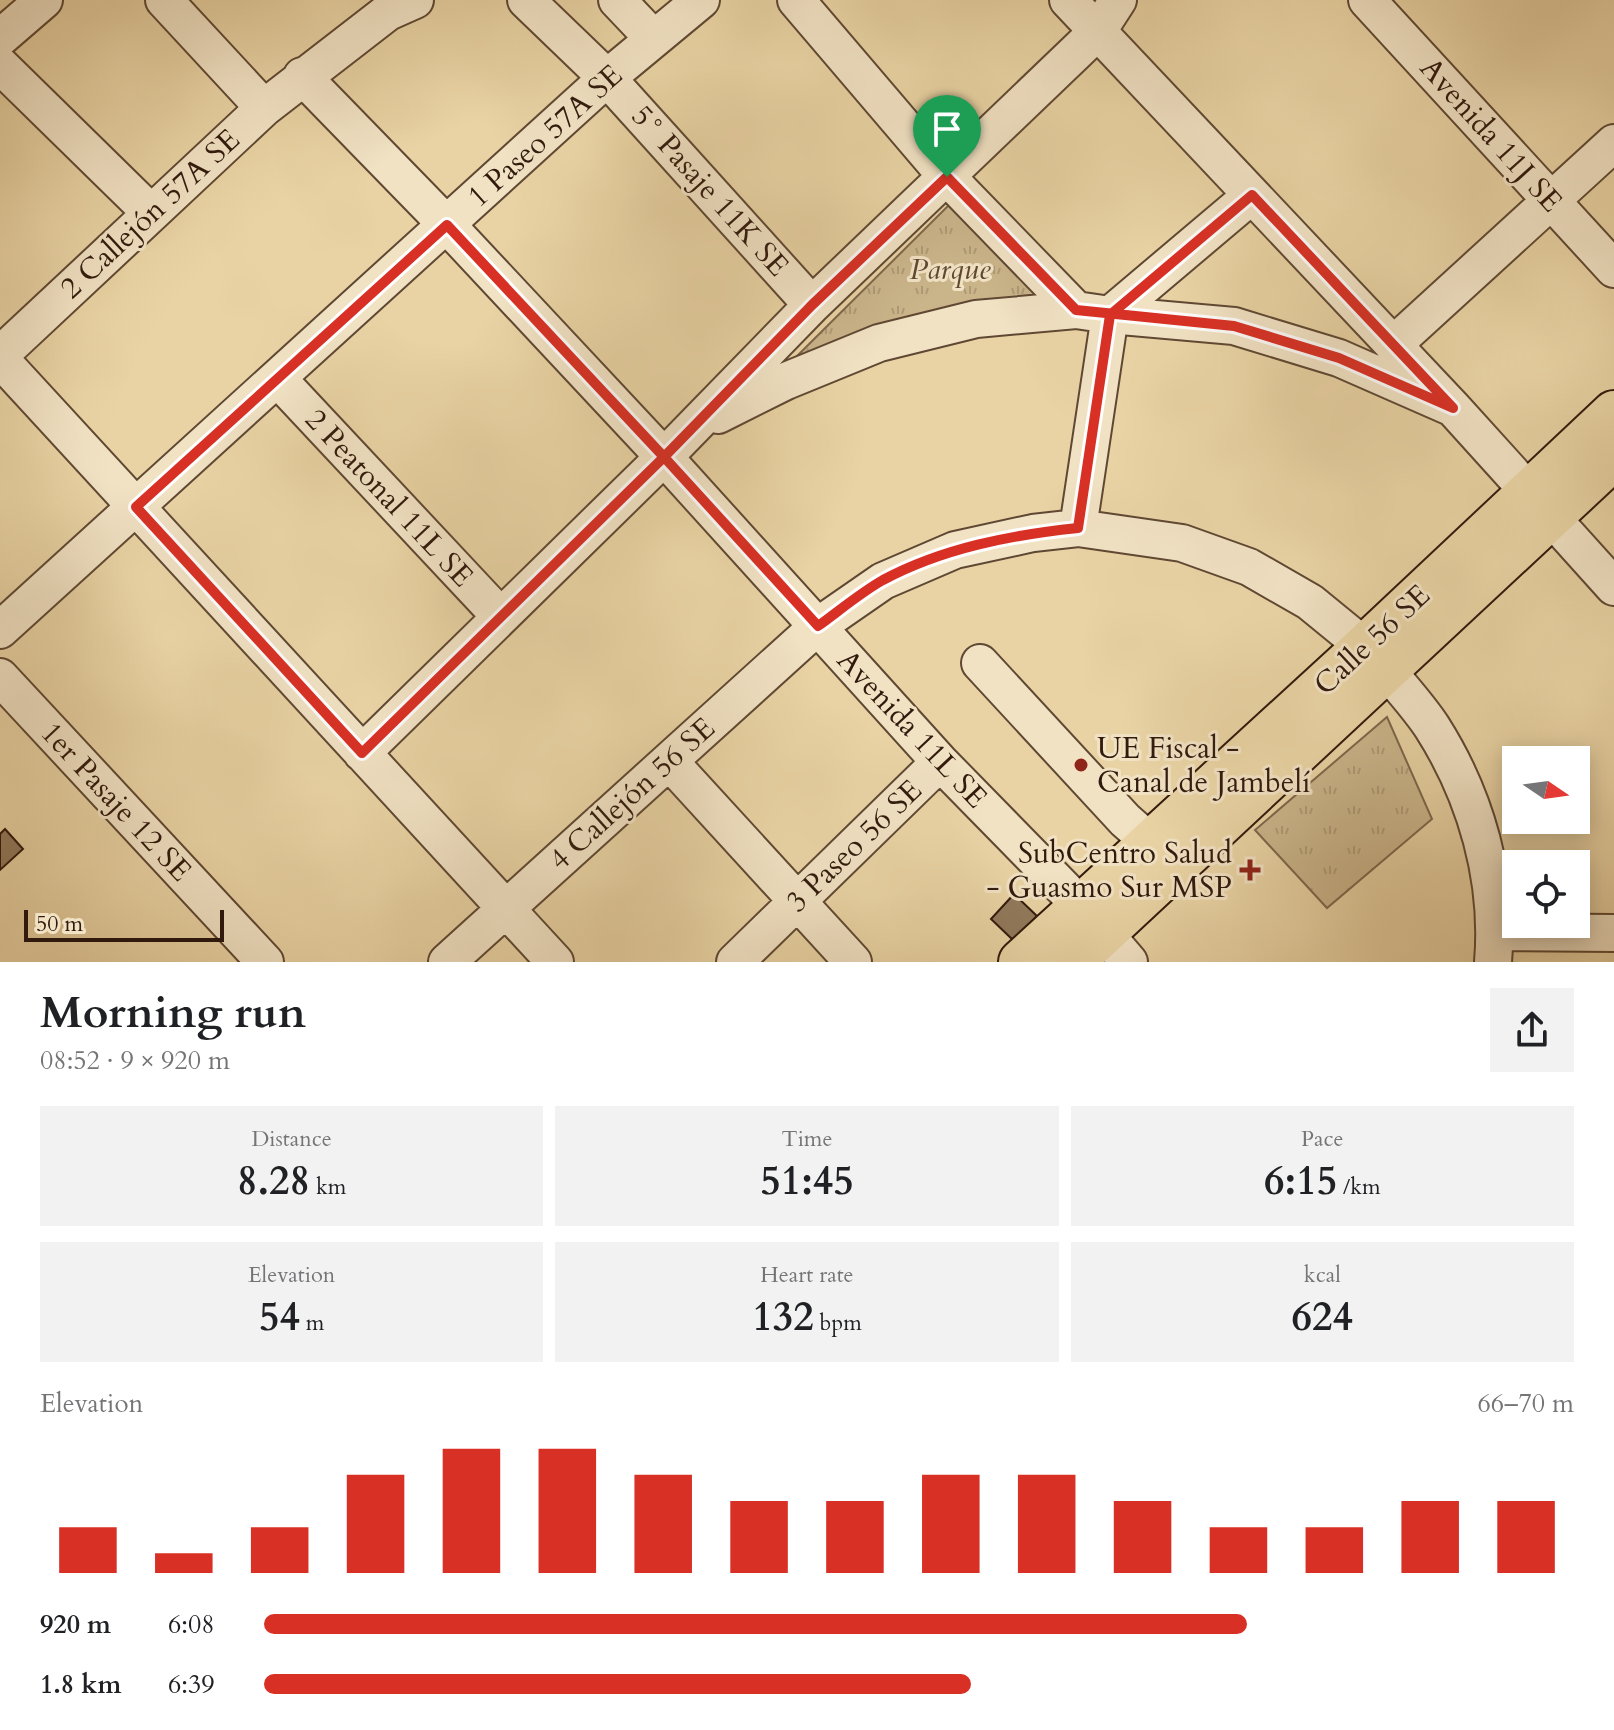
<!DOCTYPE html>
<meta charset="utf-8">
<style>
body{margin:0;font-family:Cardo,serif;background:#f2f2f2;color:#202124;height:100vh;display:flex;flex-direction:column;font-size:30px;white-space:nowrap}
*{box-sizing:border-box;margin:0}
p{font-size:26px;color:#757577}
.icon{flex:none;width:44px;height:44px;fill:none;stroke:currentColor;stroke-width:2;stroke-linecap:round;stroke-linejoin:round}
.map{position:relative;height:962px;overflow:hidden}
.side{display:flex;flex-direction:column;background:#fff;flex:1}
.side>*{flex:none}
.needle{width:52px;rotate:103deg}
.buttons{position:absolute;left:1502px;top:746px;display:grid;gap:16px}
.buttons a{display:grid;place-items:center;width:88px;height:88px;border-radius:0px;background:#fff;box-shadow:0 4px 20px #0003;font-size:40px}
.scale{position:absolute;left:24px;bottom:20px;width:200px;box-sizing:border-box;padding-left:8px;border:4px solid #311a0d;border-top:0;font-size:22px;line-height:28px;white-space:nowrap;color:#311a0d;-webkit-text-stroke:6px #f1e2c4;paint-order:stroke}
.pin{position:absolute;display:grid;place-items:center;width:68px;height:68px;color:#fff;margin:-82px -34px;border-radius:50% 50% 50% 0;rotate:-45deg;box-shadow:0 0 8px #0007}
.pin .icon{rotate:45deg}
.round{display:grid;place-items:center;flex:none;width:84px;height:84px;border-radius:0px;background:#f2f2f2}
.head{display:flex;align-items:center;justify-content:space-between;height:136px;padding:0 40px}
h1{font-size:44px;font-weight:700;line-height:60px}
.metrics{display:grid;grid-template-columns:repeat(3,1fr);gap:12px;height:136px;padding:8px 40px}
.metrics div{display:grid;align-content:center;border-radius:0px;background:#f2f2f2;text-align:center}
.metrics b{font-size:40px;font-weight:700}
.metrics small{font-size:22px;font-weight:400}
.metrics p{font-size:22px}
.chart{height:224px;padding:16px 40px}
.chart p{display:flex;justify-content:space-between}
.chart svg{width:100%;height:144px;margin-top:8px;stroke:#d93025;stroke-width:6}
ul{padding:0 40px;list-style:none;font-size:26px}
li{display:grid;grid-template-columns:128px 96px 1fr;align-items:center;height:60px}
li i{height:20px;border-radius:10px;background:#d93025}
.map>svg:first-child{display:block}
.park{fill:url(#park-tufts);stroke:#7e674c;stroke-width:2}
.building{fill:#917a5c;stroke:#311a0d;stroke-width:2}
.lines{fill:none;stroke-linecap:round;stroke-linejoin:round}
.minor-casing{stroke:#5f4833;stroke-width:40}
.major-casing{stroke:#311a0d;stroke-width:48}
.minor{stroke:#f1e2c4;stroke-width:36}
.major{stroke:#e9d3a4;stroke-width:44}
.route-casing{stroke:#fff;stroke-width:16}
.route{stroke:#d93025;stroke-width:10}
.poi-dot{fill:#8f2418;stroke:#f1e2c4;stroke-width:3}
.labels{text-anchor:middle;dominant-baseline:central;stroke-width:6;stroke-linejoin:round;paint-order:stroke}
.street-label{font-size:30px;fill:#311a0d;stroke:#f1e2c4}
.park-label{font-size:30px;font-style:italic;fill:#5f4832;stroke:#f1e2c4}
.poi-label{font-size:30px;fill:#311a0d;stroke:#f1e2c4;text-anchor:start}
</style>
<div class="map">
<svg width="1614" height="962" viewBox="0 0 1614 962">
<defs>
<pattern id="park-tufts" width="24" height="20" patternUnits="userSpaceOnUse" patternTransform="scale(2)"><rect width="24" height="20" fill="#cab48a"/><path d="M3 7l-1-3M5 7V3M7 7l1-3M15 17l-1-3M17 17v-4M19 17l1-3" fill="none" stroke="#ae9a76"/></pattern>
</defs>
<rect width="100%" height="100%" fill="#e9d3a4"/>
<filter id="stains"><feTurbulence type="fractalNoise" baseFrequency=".0025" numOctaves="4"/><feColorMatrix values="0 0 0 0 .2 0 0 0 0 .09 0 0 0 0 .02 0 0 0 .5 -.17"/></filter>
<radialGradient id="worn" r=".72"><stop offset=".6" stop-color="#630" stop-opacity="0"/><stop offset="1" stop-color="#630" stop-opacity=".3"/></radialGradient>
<path class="park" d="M951,203L1048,305L782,371Z
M1387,717L1432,819L1327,908L1255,830Z"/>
<path class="building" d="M5,829L23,849L0,870V834Z
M1014,894L1037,916L1014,941L991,919Z"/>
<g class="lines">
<defs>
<path id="minor" d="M164,0L264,108
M526,0L607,78L812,305
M617,0L654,39
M796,0L947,177L1076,310
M1068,0L1453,408L1529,492
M1367,0L1614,269
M0,38L44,0
M0,65L151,213
M302,76L447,225L664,457L940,762L1082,907L1129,962
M1393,345L1614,143
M0,355L264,108L388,12L415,0
M0,359L555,962
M278,379L500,616
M718,415L786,381L879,343L976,319L1076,310L1110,315L1234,326L1339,358L1453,408
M1551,517L1614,587
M1078,528L1110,315L1252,195
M0,630L607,78L701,0
M980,663L1125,820L1151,843
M1386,669C1401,688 1419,707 1432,727C1476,796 1500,880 1493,962
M0,677L265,962
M362,753L664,457L812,305L1098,31L1118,0
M669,761L853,962
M1496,932L1614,933
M447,962L818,626L883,581L955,550L1033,533L1078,528L1182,543L1249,567L1310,602L1365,647
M735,962L940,762"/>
<path id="major" d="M1021,962L1365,647L1614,413
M1072,962L1614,457"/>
</defs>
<use href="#minor" class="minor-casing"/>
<use href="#major" class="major-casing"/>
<use href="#minor" class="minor"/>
<use href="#major" class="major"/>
</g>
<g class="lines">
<defs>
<path id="route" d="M947,177L812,305L664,457L447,225L136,507L362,753L664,457L818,626C839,611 860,593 883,580C943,548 1011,535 1078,528L1110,315L1252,195L1453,408L1339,358L1234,326L1076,310L947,177"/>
</defs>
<use href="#route" class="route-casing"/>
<use href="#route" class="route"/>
</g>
<g class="poi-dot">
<circle cx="1081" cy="765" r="8"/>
<path d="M1246 858h8v8h8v8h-8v8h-8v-8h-8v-8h8z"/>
</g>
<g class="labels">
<g class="street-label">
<text transform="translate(1491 135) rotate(48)">Avenida 11J SE</text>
<text transform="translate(545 136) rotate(-42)">1 Paseo 57A SE</text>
<text transform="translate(710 191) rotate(48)">5° Pasaje 11K SE</text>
<text transform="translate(150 214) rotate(-43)">2 Callejón 57A SE</text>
<text transform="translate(389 498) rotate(47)">2 Peatonal 11L SE</text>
<text transform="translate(1372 640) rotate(-43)">Calle 56 SE</text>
<text transform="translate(912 729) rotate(47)">Avenida 11L SE</text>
<text transform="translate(632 794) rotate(-42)">4 Callejón 56 SE</text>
<text transform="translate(116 802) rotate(47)">1er Pasaje 12 SE</text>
<text transform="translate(854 846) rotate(-44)">3 Paseo 56 SE</text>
</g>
<g class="park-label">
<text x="950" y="269">Parque</text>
</g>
<g class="poi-label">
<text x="1097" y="748">UE Fiscal -<tspan x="1097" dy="34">Canal de Jambelí</tspan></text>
<text x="1232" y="853" text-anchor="end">SubCentro Salud<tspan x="1232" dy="34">- Guasmo Sur MSP</tspan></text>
</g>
</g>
<rect width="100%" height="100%" filter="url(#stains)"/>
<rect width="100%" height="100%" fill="url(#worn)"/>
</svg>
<div class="buttons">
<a><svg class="needle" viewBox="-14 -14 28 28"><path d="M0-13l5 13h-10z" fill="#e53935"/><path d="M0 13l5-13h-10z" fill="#757577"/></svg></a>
<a><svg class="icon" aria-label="locate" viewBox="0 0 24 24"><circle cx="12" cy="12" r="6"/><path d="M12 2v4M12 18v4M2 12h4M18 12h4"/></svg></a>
</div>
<div class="scale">50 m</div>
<div class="pin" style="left:947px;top:177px;background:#1e9e55"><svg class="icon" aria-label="arrive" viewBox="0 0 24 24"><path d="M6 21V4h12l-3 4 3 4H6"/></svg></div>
</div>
<section class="side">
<div class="head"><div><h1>Morning run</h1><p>08:52 · 9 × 920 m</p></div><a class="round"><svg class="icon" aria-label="share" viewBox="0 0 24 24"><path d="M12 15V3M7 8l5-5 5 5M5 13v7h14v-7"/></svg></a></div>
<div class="metrics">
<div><p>Distance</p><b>8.28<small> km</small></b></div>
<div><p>Time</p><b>51:45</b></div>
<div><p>Pace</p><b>6:15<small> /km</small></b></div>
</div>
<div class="metrics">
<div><p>Elevation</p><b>54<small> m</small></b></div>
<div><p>Heart rate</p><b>132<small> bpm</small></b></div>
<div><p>kcal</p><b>624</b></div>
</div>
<div class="chart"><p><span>Elevation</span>66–70 m</p>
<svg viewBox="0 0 160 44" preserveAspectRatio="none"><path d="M5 44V30M15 44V38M25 44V30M35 44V14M45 44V6M55 44V6M65 44V14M75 44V22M85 44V22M95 44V14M105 44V14M115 44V22M125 44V30M135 44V30M145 44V22M155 44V22"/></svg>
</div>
<ul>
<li><b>920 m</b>6:08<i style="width:75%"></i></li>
<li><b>1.8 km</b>6:39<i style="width:54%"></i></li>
</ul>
</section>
